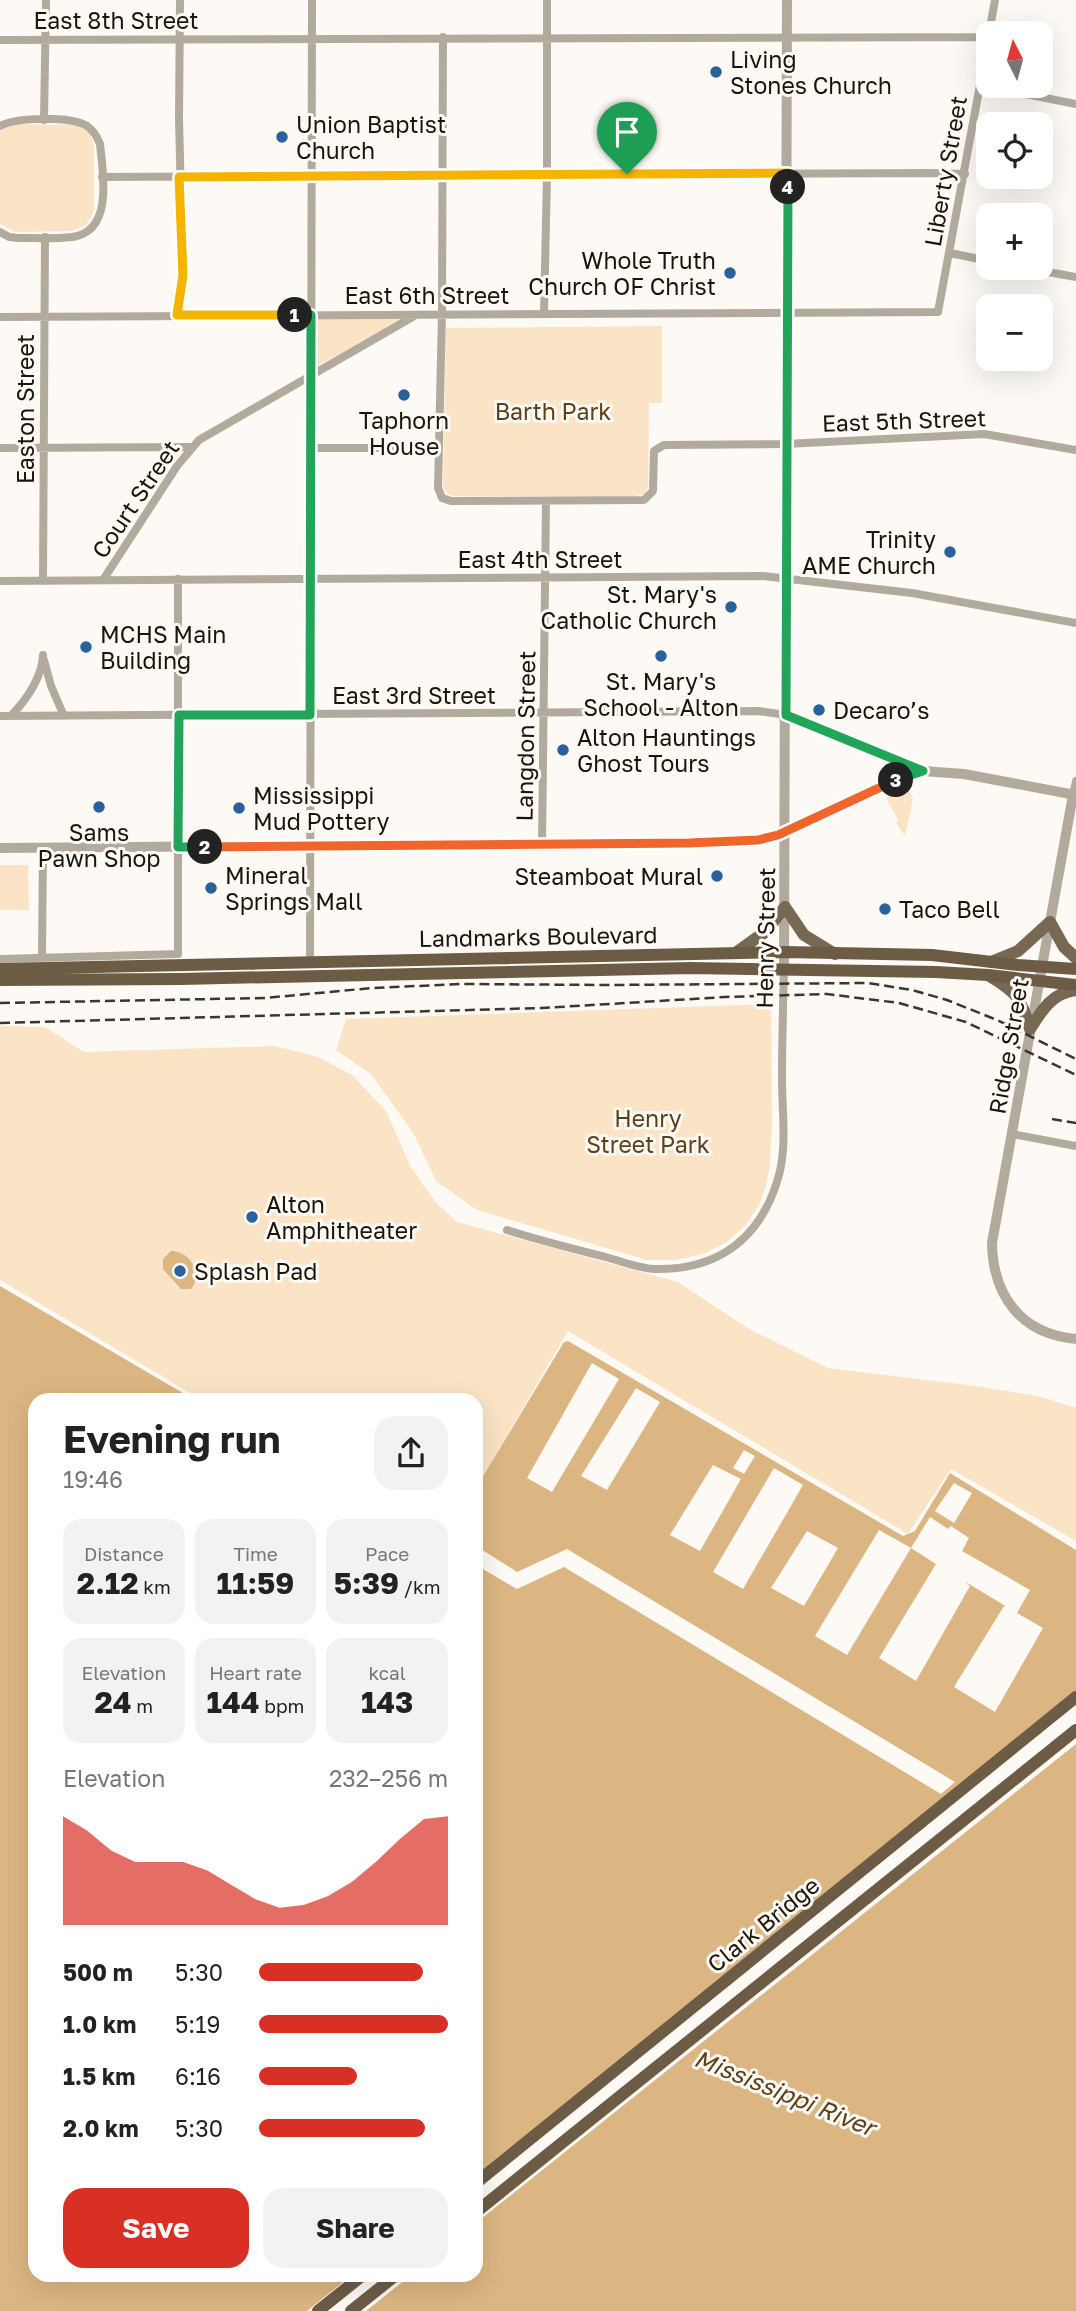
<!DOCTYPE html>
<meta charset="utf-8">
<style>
body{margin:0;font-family:"Golos Text",sans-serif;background:#f2f2f2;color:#222;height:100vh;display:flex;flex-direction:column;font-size:26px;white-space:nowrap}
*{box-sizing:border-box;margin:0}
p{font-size:23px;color:#767676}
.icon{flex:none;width:38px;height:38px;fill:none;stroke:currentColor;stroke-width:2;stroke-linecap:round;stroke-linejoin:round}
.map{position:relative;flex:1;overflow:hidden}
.details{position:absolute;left:28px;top:1393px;width:455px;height:889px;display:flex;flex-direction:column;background:#fff;border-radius:21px;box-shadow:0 7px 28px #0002}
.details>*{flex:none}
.needle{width:46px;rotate:354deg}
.buttons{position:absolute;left:976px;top:21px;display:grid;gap:14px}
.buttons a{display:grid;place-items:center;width:77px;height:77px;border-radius:14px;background:#fff;box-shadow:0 7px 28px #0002;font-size:35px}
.pin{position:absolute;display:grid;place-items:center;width:60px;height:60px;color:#fff;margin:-72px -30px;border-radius:50% 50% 50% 0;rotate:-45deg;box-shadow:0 0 7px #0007}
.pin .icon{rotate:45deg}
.km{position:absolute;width:35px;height:35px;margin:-18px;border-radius:50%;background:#222;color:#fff;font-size:19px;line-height:35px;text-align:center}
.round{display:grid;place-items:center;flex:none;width:74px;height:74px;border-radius:21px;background:#f2f2f2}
.overview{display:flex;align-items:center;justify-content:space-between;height:119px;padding:0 35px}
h1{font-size:38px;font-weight:700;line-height:52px}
.figures{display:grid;grid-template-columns:repeat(3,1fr);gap:10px;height:119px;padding:7px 35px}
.figures div{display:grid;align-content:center;border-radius:18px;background:#f2f2f2;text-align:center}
.figures b{font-size:30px;font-weight:700}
.figures small{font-size:19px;font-weight:400}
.figures p{font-size:19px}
.chart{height:196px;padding:14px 35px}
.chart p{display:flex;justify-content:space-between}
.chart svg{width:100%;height:126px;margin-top:7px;fill:#d93025;opacity:.7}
.button{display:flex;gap:14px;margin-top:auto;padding:14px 35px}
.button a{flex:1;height:80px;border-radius:21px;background:#d93025;color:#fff;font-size:28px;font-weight:700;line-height:80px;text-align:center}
.button a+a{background:#f2f2f2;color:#222}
ul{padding:0 35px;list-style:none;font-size:23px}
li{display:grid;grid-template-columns:112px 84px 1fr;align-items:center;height:52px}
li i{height:18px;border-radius:9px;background:#d93025}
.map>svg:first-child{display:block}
.green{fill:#fae4c5}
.water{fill:#dcb682}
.pier{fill:#fdf9f4}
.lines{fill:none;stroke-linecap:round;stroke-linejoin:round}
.minor{stroke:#b3aa9e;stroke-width:8}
.tertiary{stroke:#b3aa9e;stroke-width:10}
.primary{stroke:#776853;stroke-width:12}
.trunk{stroke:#6c5c46;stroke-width:12}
.rail{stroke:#3c362d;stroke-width:2.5;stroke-dasharray:10 5;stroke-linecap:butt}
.split-1-casing{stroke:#fff;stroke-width:14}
.split-2-casing{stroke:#fff;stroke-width:14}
.split-3-casing{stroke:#fff;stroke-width:14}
.split-4-casing{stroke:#fff;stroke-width:14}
.split-5-casing{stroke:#fff;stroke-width:14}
.split-1{stroke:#f5b400;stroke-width:9}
.split-2{stroke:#22a559;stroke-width:9}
.split-3{stroke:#f0652b;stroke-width:9}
.split-4{stroke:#22a559;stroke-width:9}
.split-5{stroke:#f5b400;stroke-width:9}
.poi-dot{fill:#29629a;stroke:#fdf9f4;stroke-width:2.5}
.labels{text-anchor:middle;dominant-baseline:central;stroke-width:6;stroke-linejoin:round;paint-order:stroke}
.street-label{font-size:23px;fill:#1b140a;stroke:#fdf9f4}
.poi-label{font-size:23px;fill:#1b140a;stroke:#fdf9f4;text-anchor:start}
.park-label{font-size:23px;fill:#5b4118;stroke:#fdf9f4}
.water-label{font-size:24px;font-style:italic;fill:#5b4018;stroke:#fdf9f4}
</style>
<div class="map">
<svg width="1076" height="2311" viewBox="0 0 1076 2311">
<rect width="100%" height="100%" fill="#fdf9f4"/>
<path class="green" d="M14,124L77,125L89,132L94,145V211L86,225L71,231L15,232L0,224V131Z
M409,316L314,368V318Z
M662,326V403H649L648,488L645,494L634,496H453L447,493L443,487L446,328Z
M908,787L913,799L905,836L896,823L898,820L886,798Z
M0,865H28L29,910H0Z
M771,1004L772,1125L770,1163L766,1186L759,1205L744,1227L728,1241L706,1253L677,1260H647L477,1210L436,1181L414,1134L371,1074L336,1050L346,1019Z
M0,1026L45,1027L84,1052L275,1046L318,1057L352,1075L386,1111L411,1167L436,1203L457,1222L678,1282L749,1329L828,1368L968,1385L1038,1396L1076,1408V1541L951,1469L908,1534L568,1331L476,1489V1400H202L0,1280Z"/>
<path class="water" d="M171,1251C190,1251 204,1274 191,1289H181L163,1269V1259Z
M0,1286L195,1400H35V2275H476V1565L517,1589L564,1567L941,1794L955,1782L567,1549L517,1572L476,1546V1488L564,1342L568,1341L903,1536L915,1531L950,1473L1076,1550V2311H0Z"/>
<path class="pier" d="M592,1363L619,1379L552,1492L527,1478Z
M636,1388L660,1402L607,1490L581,1476Z
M744,1450L755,1456L744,1474L733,1468Z
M713,1465L741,1479L700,1551L670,1535Z
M774,1468L803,1485L743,1589L713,1572Z
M954,1483L972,1493L954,1523L935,1511Z
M930,1517L948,1529L951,1526L969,1538L962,1551L1030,1590L1017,1613L1043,1628L995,1712L954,1687L1004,1606L1007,1607L964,1581L970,1586L916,1681L879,1658L936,1564L911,1548L847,1655L815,1636L879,1530L911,1548Z
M807,1531L838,1548L804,1606L771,1588Z
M1076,1696V1744L476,2223V2176Z
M352,2275H411L366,2311H307Z"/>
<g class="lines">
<path class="minor" d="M989,33L995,0
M443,37L442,314L438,488L442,498L451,501L644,500L653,491L654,451L664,445L786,444L984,434L1076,450
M0,40L989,37
M980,85L1076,104
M44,120L46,0
M0,126C17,117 70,116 87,126C94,131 97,136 100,144C103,173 114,232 72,237C55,239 36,238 18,238L9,237L0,232
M102,177L929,173L965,174
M950,253L989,261
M1026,268L1076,277
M544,314L547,175V0
M177,315L183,275L179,119L180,0
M0,317L938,312L989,36
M0,448L191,447
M310,448H439
M103,580L177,466L199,440L416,315
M0,581L763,576L912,593L1076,623
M43,581L45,237
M44,660L51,686L64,716
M0,716L758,711L786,715L923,771
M11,716C26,700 42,678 43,655
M1073,795L1076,781
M542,845L546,501
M42,958L43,847
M0,959L178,954V579
M310,962L312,0
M1012,1134L1076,1146
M507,1230C541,1241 575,1249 609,1258C624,1262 641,1269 656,1269C720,1270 762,1237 779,1175C787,1145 782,1110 782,1080C782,1043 783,1005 784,968"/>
<path class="tertiary" d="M1073,795L992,1243C993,1296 1021,1334 1076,1339
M0,848L732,842L778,835L893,782L923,771L964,774L1076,795
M784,968L787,0"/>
<path class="primary" d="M737,952L765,932L785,907L804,935L835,954
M991,962L1018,951L1050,922L1064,947L1076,958
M988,975C1017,992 1020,997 1030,1029
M1030,1029C1042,1010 1052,993 1076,990"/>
<path class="trunk" d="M0,969L785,952L932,955L1018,965L1076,969
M0,980L180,979L691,968L936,972L988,975L1076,985
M476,2183L1076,1697
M476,2212L1076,1730
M318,2311L363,2275
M351,2311L396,2275"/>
<path class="rail" d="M0,1003L265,998L372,988L462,984L609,985L868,983L912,990L947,1000L997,1020L1076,1059
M0,1023L542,1008L725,997L827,994L899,1003L966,1022L1076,1075
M1052,1119L1076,1123"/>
</g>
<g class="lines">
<defs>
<path id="split-1" d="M295,315H177L183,275L179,177L627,174"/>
<path id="split-2" d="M205,847H178L179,715H310L311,315H295"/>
<path id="split-3" d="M205,847L689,843L758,840L778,835L896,780"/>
<path id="split-4" d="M788,187L786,715L923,771L896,780"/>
<path id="split-5" d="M627,174L788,173V187"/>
</defs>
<use href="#split-1" class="split-1-casing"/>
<use href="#split-2" class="split-2-casing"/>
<use href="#split-3" class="split-3-casing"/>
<use href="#split-4" class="split-4-casing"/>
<use href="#split-5" class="split-5-casing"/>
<use href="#split-1" class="split-1"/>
<use href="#split-2" class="split-2"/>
<use href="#split-3" class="split-3"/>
<use href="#split-4" class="split-4"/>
<use href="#split-5" class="split-5"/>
</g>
<g class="poi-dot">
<circle cx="716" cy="72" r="7"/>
<circle cx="282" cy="137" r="7"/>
<circle cx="730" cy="273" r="7"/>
<circle cx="404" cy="395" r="7"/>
<circle cx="950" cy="552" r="7"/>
<circle cx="731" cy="607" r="7"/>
<circle cx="86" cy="647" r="7"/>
<circle cx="661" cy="656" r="7"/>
<circle cx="819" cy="710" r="7"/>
<circle cx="563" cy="750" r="7"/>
<circle cx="99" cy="807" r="7"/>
<circle cx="239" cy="808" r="7"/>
<circle cx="717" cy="876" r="7"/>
<circle cx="211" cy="888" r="7"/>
<circle cx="885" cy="909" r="7"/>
<circle cx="252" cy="1217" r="7"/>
<circle cx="180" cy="1271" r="7"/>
</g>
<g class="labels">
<g class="street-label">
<text x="116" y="20">East 8th Street</text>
<text transform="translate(945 171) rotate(-80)">Liberty Street</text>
<text x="427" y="295">East 6th Street</text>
<text transform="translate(25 409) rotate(-90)">Easton Street</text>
<text transform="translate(904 420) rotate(-2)">East 5th Street</text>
<text transform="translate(135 499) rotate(-56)">Court Street</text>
<text x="540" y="559">East 4th Street</text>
<text x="414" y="695">East 3rd Street</text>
<text transform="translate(525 736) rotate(-89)">Langdon Street</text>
<text transform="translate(538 936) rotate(-1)">Landmarks Boulevard</text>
<text transform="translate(765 938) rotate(-89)">Henry Street</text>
<text transform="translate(1008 1046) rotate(-80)">Ridge Street</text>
<text transform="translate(763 1924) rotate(-39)">Clark Bridge</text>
</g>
<g class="poi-label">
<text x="730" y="59">Living<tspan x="730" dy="26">Stones Church</tspan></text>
<text x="296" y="124">Union Baptist<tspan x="296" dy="26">Church</tspan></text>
<text x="716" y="260" text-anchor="end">Whole Truth<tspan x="716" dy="26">Church OF Christ</tspan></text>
<text x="404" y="420" text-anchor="middle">Taphorn<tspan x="404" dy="26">House</tspan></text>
<text x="936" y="539" text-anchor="end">Trinity<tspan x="936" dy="26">AME Church</tspan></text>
<text x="717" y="594" text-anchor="end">St. Mary's<tspan x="717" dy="26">Catholic Church</tspan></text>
<text x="100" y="634">MCHS Main<tspan x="100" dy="26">Building</tspan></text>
<text x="661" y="681" text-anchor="middle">St. Mary's<tspan x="661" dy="26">School - Alton</tspan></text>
<text x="833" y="710">Decaro’s</text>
<text x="577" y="737">Alton Hauntings<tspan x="577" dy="26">Ghost Tours</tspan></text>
<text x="253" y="795">Mississippi<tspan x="253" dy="26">Mud Pottery</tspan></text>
<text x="99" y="832" text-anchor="middle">Sams<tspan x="99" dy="26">Pawn Shop</tspan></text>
<text x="225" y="875">Mineral<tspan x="225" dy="26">Springs Mall</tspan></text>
<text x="703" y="876" text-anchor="end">Steamboat Mural</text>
<text x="899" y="909">Taco Bell</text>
<text x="266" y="1204">Alton<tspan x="266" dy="26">Amphitheater</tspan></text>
<text x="194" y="1271">Splash Pad</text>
</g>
<g class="park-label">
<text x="553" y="411">Barth Park</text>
<text x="648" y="1118">Henry<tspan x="648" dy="26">Street Park</tspan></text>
</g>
<g class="water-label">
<text transform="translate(785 2092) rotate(22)">Mississippi River</text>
</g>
</g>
</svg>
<div class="buttons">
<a><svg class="needle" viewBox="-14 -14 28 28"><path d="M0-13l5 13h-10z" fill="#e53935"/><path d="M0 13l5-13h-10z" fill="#767676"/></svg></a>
<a><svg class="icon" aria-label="locate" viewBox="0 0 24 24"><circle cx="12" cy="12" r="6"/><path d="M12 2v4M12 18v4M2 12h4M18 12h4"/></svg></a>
<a>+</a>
<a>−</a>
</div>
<div class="pin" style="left:627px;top:174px;background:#1e9e55"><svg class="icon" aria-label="arrive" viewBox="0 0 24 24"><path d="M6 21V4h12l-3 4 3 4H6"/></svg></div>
<b class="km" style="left:295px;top:315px">1</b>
<b class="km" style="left:205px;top:847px">2</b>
<b class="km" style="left:896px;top:780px">3</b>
<b class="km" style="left:788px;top:187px">4</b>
<section class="details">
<div class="overview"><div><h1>Evening run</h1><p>19:46</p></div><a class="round"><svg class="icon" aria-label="share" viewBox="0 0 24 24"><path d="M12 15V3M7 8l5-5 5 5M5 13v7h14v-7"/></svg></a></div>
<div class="figures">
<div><p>Distance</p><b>2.12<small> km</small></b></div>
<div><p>Time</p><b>11:59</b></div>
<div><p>Pace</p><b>5:39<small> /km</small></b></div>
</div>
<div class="figures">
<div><p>Elevation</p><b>24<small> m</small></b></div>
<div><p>Heart rate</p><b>144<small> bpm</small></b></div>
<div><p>kcal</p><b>143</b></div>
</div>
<div class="chart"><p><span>Elevation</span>232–256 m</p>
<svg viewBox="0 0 160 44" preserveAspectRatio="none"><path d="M0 44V6L10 11L20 18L30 22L40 22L50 22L60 25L70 30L80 35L90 38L100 37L110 34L120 29L130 22L140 14L150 7L160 6V44z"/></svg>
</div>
<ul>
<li><b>500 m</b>5:30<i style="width:87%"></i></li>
<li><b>1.0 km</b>5:19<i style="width:100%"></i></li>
<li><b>1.5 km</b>6:16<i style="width:52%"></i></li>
<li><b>2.0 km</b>5:30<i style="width:88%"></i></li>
</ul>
<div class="button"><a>Save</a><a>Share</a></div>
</section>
</div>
